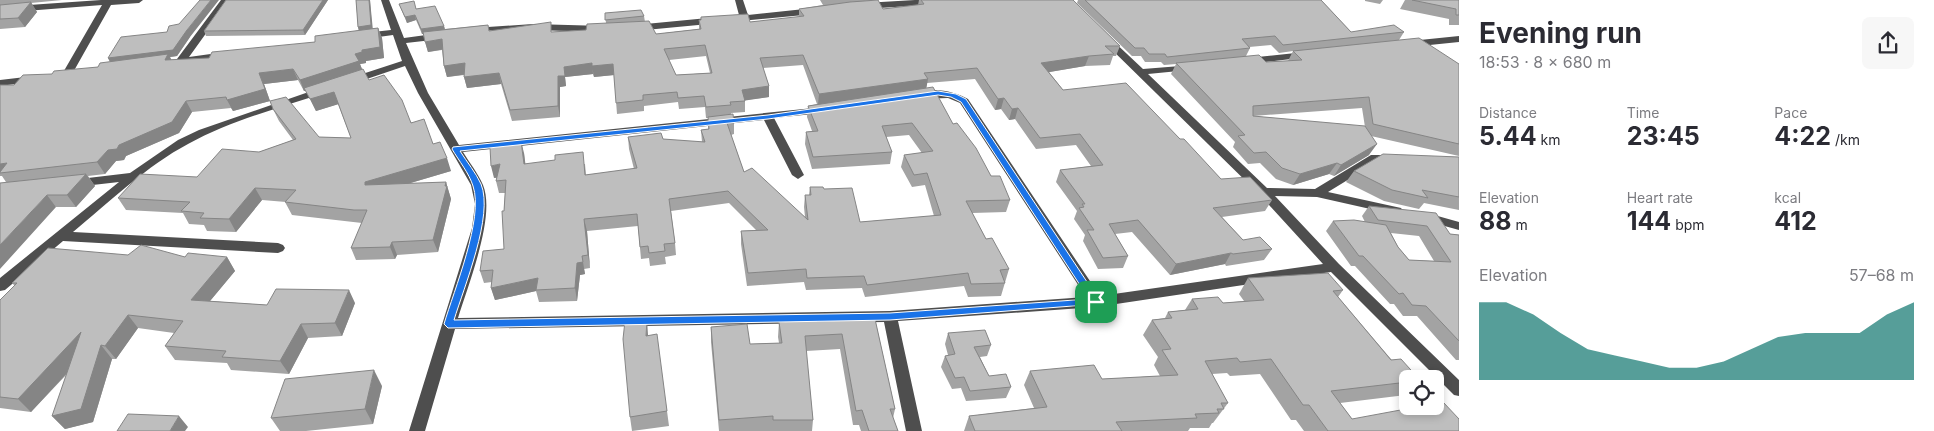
<!DOCTYPE html>
<meta charset="utf-8">
<style>
body{margin:0;font-family:Inter,sans-serif;background:#f7f7f7;color:#2b2b33;height:100vh;display:flex;flex-direction:column;font-size:19px;white-space:nowrap}
*{box-sizing:border-box;margin:0}
p{font-size:16px;color:#7c7c81}
.icon{flex:none;width:28px;height:28px;fill:none;stroke:currentColor;stroke-width:2;stroke-linecap:round;stroke-linejoin:round}
.map{position:relative;flex:1;overflow:hidden}
.panel{display:flex;flex-direction:column;background:#fff;width:475px}
.panel>*{flex:none}
.fabs{position:absolute;left:1399px;top:370px;display:grid;gap:10px}
.fabs a{display:grid;place-items:center;width:45px;height:45px;border-radius:8px;background:#fff;box-shadow:0 2px 8px #0003;font-size:25px}
.pin{position:absolute;display:grid;place-items:center;width:42px;height:42px;color:#fff;margin:-21px;border-radius:10px;box-shadow:0 2px 8px #0006}
.round{display:grid;place-items:center;flex:none;width:52px;height:52px;border-radius:8px;background:#f7f7f7}
.headline{display:flex;align-items:center;justify-content:space-between;height:85px;padding:0 20px}
h1{font-size:28px;font-weight:700;line-height:38px}
.stats{display:grid;grid-template-columns:repeat(3,1fr);gap:8px;height:85px;padding:5px 20px}
.stats div{display:grid;align-content:center}
.stats b{font-size:25px;font-weight:700}
.stats small{font-size:14px;font-weight:400}
.stats p{font-size:14px}
.chart{height:140px;padding:10px 20px}
.chart p{display:flex;justify-content:space-between}
.chart svg{width:100%;height:90px;margin-top:5px;fill:#0f766e;opacity:.7}
main{display:flex;flex:1;min-height:0}
.map>svg:first-child{display:block}
.lines{fill:none;stroke-linecap:round;stroke-linejoin:round}
.minor{fill:#4e4e4e;fill-rule:evenodd}
.wall{fill:#a3a3a3;fill-rule:evenodd}
.shaded-wall{fill:#858585}
.building{fill:#bebebe;stroke:#858585;fill-rule:evenodd}
.route{fill:#1a73e8;stroke:#fff;fill-rule:evenodd}
</style>
<main>
<div class="map">
<svg width="1459" height="431" viewBox="0 0 1459 431">
<rect width="100%" height="100%" fill="#fff"/>
<g class="lines">
<path class="minor" d="M101,0H143L139,3L111,5L71,76L66,79L61,76L102,5L0,13V7Z
M221,0H230L189,57L225,52L230,55L228,57L177,63V59Z
M381,0H389L404,38L441,33L446,36L441,39L406,43L428,93L459,145L823,107L828,110L823,113L774,118L804,175L798,179L792,175L764,120L463,152C469,162 478,173 483,185C496,216 468,285 458,318L890,311L1086,297L960,103L948,98L920,99L915,96C928,85 954,91 968,99L1100,296L1323,264L1260,195L1104,42V38H1110L1143,69L1193,65V69L1189,70L1148,74L1267,188L1315,189L1371,155H1396L1398,158L1396,161L1377,162L1328,192L1401,208L1403,211L1401,214L1397,215L1317,197L1275,196L1339,264L1459,380V396L1454,395L1331,272L1096,307L898,321L922,431H906L884,322L455,329L425,431H409L472,228L475,204L471,185L418,93L405,66L355,83L351,84L346,81L347,79L402,61L393,35L364,39L359,36L364,33L391,30Z
M735,0H743L748,15L814,8L819,11L814,14L635,31L630,28L635,25L739,15Z
M915,0H960L956,3L864,9L859,6L864,3Z
M533,24L603,26L608,29L603,32L533,30L473,34L468,31L473,28Z
M1459,36V42L1410,47L1405,44L1410,41Z
M1305,52L1308,53V57L1248,64L1243,61L1248,58Z
M34,76L38,77L39,79L38,81L0,86V80Z
M323,87L327,88L328,90L327,92C280,108 231,120 188,144C148,165 108,203 73,232L278,243L283,245L285,248L283,251L278,253L63,241L5,290L0,291V278L119,182L75,187L69,183L71,180L130,173L178,140L199,130Z
M1427,213L1459,222V230L1423,220L1421,217L1423,214Z"/>
</g>
<path class="wall" d="M0,0H62L31,3L37,12L25,27L0,29Z
M226,0H328L305,35L206,36L204,31Z
M356,0H370L372,28H378L382,38L384,58L366,61V63L360,64L362,69L369,80L433,144L451,171L407,184L446,182L447,186L451,199L438,252L397,255L395,259L356,260L351,248L362,223L292,215L285,202H286L262,200L236,232L207,231L204,225L189,224L183,213L126,210L118,198L197,177L259,152L293,140L279,121L273,109L319,137L351,138L338,104L316,111L306,91H304L298,80L264,84L270,101L233,111L231,108L192,112L179,133L126,156L124,160L116,161L105,174L88,176L95,186L76,207H56L6,182L2,176H0V85H14L52,74L98,67L110,62L108,58L190,37L177,56L170,57L171,60L209,58L315,42L359,30L358,27Z
M820,0H871L883,9L918,5L919,0H1073L1120,46L1116,56H1113L1110,65L1085,66L1049,72L1063,90L1180,139L1221,179L1272,200L1265,211L1222,217L1243,240L1272,249L1264,260L1226,266L1225,264L1170,275L1132,232L1115,234L1128,256L1123,268L1098,269L1083,241L1085,235L1074,219L1077,211L1056,182L1060,170L1091,166L1076,145L1036,149L1015,119L1009,120L1001,109L995,110L975,79L927,83L926,88L953,124L991,176L1010,200L1006,212L972,213L986,239L1009,269L1001,296L968,297L964,286L865,297L862,288L806,290L804,282L747,286L741,244V231L756,230L729,203L671,211L675,243L676,255L665,257L666,264L650,266L649,258L641,259L638,226L587,231L590,268L584,269L585,274L580,275L577,301L539,302L536,291L495,300L491,288L492,282L484,283L480,271L504,249V211L505,193H499L496,181L497,178H494L524,153L525,164H585L586,175L634,169L629,149L628,137L702,142L701,130L708,129V118H706L705,107L679,109L678,102L644,106V111L617,114L614,75L594,77L593,74L565,77L566,86L560,87V117L512,121L501,84L467,88L464,77V75L447,77L444,66L442,50L428,52L423,34H422L416,20L407,23L399,4L416,9L444,26L445,29L488,25L489,30L553,32L586,30L606,23L605,13L644,16L645,22L656,34L699,29V20L750,22L799,17V9L823,5ZM706,56L710,73L676,75L669,60ZM803,65L817,104L808,106L807,117L812,131L806,132L805,144L812,169L890,164L892,152L886,137L909,135L922,153L904,155L901,167L912,187L925,185L934,216L860,222L824,189L810,187L809,195H805L804,207L805,217L744,172L731,135L734,134V123L731,113L745,112V100L769,97V86L763,68Z
M1078,0H1321L1351,32H1404L1399,40L1459,64V156L1371,136L1369,155L1334,176L1329,174L1293,185L1276,179L1260,163L1248,164L1233,147L1235,142L1171,74L1176,64L1164,65L1161,62H1145L1141,56H1132L1077,3ZM1271,45L1279,53L1293,51L1288,61L1266,62L1246,56L1250,48L1249,47ZM1362,108L1365,127L1253,116Z
M1365,0H1383L1380,4L1365,1Z
M1405,0H1459V25H1449V19L1400,9Z
M1459,157V210L1424,203L1419,209L1384,201L1346,182L1354,171Z
M1369,206L1450,234L1459,235V360H1456L1417,316H1403L1394,304H1390L1355,266H1351L1326,231L1333,221L1365,222L1362,216ZM1391,233L1419,236L1434,261L1409,260L1398,247Z
M185,257H227L235,271L210,301L267,305L355,303L342,336L308,338L289,374L231,370L227,363L175,360L165,346L174,333L138,328L116,359H112L93,422L65,429L52,416L67,374L31,412L0,408V300L15,286L12,283Z
M1248,278L1343,290L1338,297L1408,379V393L1406,395L1340,403L1352,419L1459,431H1304L1296,420H1291L1260,374L1230,376L1227,373L1212,374L1228,403L1213,423H1212L1209,428H1190L1188,431H964L969,416L1034,408L1024,385L1030,371L1102,379L1160,376L1154,365L1158,357L1143,335L1152,320L1165,318L1168,312L1185,310L1192,299L1223,303L1244,301L1239,294Z
M875,319L895,409L893,418L898,431H861L859,425H853L840,349L806,351L813,420L812,431H719L711,342V327L750,344L779,343L778,337L779,322L817,321Z
M948,333L991,345L987,356L980,357L989,376L1011,387L1006,398L966,401L961,388L952,389L941,367L945,356L948,355L945,344Z
M648,335L667,411L669,426L632,431L630,417Z
M382,386L373,424L306,431H280L271,418Z"/>
<path class="shaded-wall" d="M211,0H219L190,37L177,56L170,57L174,65H112L108,58L187,30Z
M323,0H328L305,35L303,30Z
M369,0H370L373,31L359,32L358,27Z
M31,2L37,12L25,27L18,18Z
M415,15L416,20L407,23L405,17Z
M444,26L445,31L422,34L421,29Z
M378,28L382,38L384,58L366,61V63L360,64L363,72L304,91L300,80L362,50Z
M442,39L445,49L428,52L425,42Z
M1089,56L1085,66L1038,74L1041,63Z
M465,63L468,74L447,77L444,66Z
M592,63L593,74L565,77L566,86L560,87V117L558,106V76L564,67Z
M613,64L614,75L594,77L592,66Z
M293,69L298,80L264,84L270,101L233,111L227,100L259,73Z
M499,73L501,84L467,88L464,77Z
M928,79L926,90L818,105L819,94Z
M769,86V97L742,101V90Z
M334,92L339,104L316,111L310,99Z
M1004,98L1001,109L995,110L998,99Z
M186,101L192,112L179,133L126,156L124,160L116,161L105,174L97,162L108,150L119,145Z
M1018,108L1015,119L1009,120L1012,109Z
M521,141L524,153L527,176L524,164Z
M1377,144L1369,155L1334,176L1341,165Z
M447,158L451,171L370,195L365,185V182Z
M7,163L0,173V164Z
M1337,163L1329,174L1293,185L1300,174Z
M500,164L503,176L494,178L491,166Z
M86,174L95,186L76,207L67,195Z
M446,182L451,199L438,252L433,240Z
M255,188L262,200L236,232L229,219Z
M47,195L56,207L0,269V245Z
M584,219L587,231L590,268L588,255Z
M392,242L397,255L395,259L390,247Z
M1231,253L1225,264L1170,275L1176,264Z
M582,256L585,274L580,275L577,301L575,288L577,263Z
M227,257L235,271L200,313L191,300Z
M538,278L536,290V291L495,300L491,288Z
M349,290L355,303L342,336L335,323Z
M128,315L138,328L116,359L105,346Z
M647,320L648,335V350L646,336Z
M301,324L308,338L289,374L280,361Z
M81,332L92,346L31,412L18,399Z
M101,345L112,359L93,422L65,429L52,416Z
M374,370L382,386L373,424L365,409Z
M179,416L188,427L185,431H170Z"/>
<path class="building" d="M200,0H211L187,30L173,50L108,58L121,37L167,32L169,26L179,24Z
M226,0H323L303,30L204,31Z
M356,0H369L371,25L358,27Z
M878,0L883,9L924,4L921,0H1073L1120,46H1105L1114,54L1089,56L1041,63L1063,90L1126,83L1180,139H1184L1221,179L1250,177L1272,200L1213,208L1243,240L1260,237L1272,249L1233,254L1231,253L1176,264L1138,220L1109,224L1128,256L1103,258L1087,230H1094L1079,208L1084,207L1082,204H1085L1060,170L1103,165L1080,134L1040,138L1018,108L1012,109L1004,98L998,99L977,68L924,73L928,79L819,94L803,55L760,58L769,86L742,90L745,101L730,102L731,105L706,107L704,96L678,98L677,92L643,95V100L616,103L613,64L592,66V63L564,67L565,76H558V106L510,110L499,73L464,77L465,63L444,66L442,39L425,42L423,32L488,25L489,31L551,22V32L586,30L587,24L649,21L656,34L701,29L699,20H701V17L748,14L750,22L804,16L799,9L850,2ZM705,45L712,73L676,75L664,49Z
M1085,0H1321L1351,32L1394,25L1404,32L1283,45L1275,36L1242,39L1250,48L1167,57L1165,54H1149L1144,48H1135Z
M1412,0H1459V15H1456V9Z
M414,1L416,9L435,6L444,26L421,29L415,15L405,17L399,4Z
M31,2L18,18L0,19V5Z
M641,10L644,16L605,20V13Z
M378,28L380,47L362,50V52L355,54L359,61L300,80L293,69L259,73L265,89L227,100L226,97L186,101L172,122L119,145L117,149L108,150L97,162L0,173V172L7,163L0,164V85H14L23,75L52,74L54,71L98,67L100,63L168,54L165,60L209,58L212,52L315,42V36Z
M1419,38L1459,64V144L1373,124L1369,97L1253,106V116L1365,126L1377,144L1341,165L1337,163L1300,174L1282,168L1266,152L1254,153L1238,136L1245,135L1176,63L1259,55L1266,62L1302,60L1293,51Z
M363,69L369,80L384,75L402,100L411,123L424,119L433,144L440,142L447,158L365,182V185L446,182L445,186H447L433,240L392,242L390,247L351,248L367,210H354L285,202L296,190L255,188L229,219L200,218L204,213L181,211L190,202L118,198L140,174L197,177L222,149L259,152L296,139L273,109L270,101L286,97L319,137L351,138L334,92L310,99L304,88Z
M933,87L953,124L957,123L976,148L991,176H1000L1010,200L966,201L986,239L992,238L1009,269L1000,270L1005,283L971,284L968,273L867,285L864,276L807,278L806,269L748,273L741,231L768,230L728,191L669,199L675,243L664,244L665,251L649,253L648,246L640,247L637,214L584,219L588,255L582,256L583,262L577,263L575,288L536,290L538,278L491,288L493,270L480,271L483,251L504,249L502,211H504L506,180L496,181L500,164L491,166L490,147L521,141L524,164L555,160V155L583,152L585,175L637,168L628,137L661,133L663,139L705,142L701,130L709,129L708,117L733,114L734,123H727L744,172L752,168L808,220L805,195H811L810,187H823L824,189L852,188L860,222L941,215L927,173L914,175L904,155L933,151L912,123L882,126L892,152L813,157L806,132L818,131L808,106Z
M1383,154L1459,157V197L1422,190L1428,198L1392,190L1354,171Z
M86,174L67,195H47L0,245V183Z
M1369,206L1436,213L1450,234L1459,235V341L1426,306L1412,305L1403,293L1399,294L1363,256H1359L1333,221L1354,220L1386,225L1398,247L1409,260L1451,262L1427,226L1378,220Z
M141,245L185,257L188,253L227,257L191,300L267,305L276,289L349,290L335,323L301,324L280,361L222,357L226,351L165,346L183,321L128,315L105,346L101,345L81,409L52,416L81,332L18,399L0,397V300L17,283H12L48,248L128,255Z
M1328,273L1343,290L1333,291L1391,360L1401,359L1419,379H1408V382L1331,391L1352,419L1422,406H1435V404L1443,402L1459,419V431H1328L1309,405H1303L1271,359L1240,362L1237,358L1205,361L1228,403H1221L1224,409H1217L1219,413L1195,414L1197,418L1116,422L1122,431H975L969,416L1047,407L1030,371L1094,365L1102,379L1178,375L1162,350L1171,349L1152,320L1172,318L1168,312L1198,309L1192,299L1218,297L1223,303L1264,300L1248,278Z
M817,319V321L875,319L895,409H890L898,431H869L862,410L856,411L842,334L805,336L813,420H773V416L719,420L711,327L747,324L750,344L782,343L779,322Z
M647,320L646,336L657,334L667,411L630,417L623,339L625,321Z
M985,330L991,345L974,347L989,376L1006,374L1011,387L970,391L964,377L955,378L945,356L955,354L948,333Z
M374,370L365,409L271,418L285,379Z
M128,414L179,416L170,431H117Z"/>
<path class="route" d="M938,91L956,94L966,99L1099,300V304L890,320L448,328L444,324C454,290 484,218 473,186C469,173 459,161 452,149L453,147L768,115ZM938,95L951,97L961,102L1089,299L890,313L454,320C464,287 494,215 481,184C476,173 467,162 460,151L768,119Z"/>
</svg>
<div class="fabs">
<a><svg class="icon" aria-label="locate" viewBox="0 0 24 24"><circle cx="12" cy="12" r="6"/><path d="M12 2v4M12 18v4M2 12h4M18 12h4"/></svg></a>
</div>
<div class="pin" style="left:1096px;top:302px;background:#1e9e55"><svg class="icon" aria-label="arrive" viewBox="0 0 24 24"><path d="M6 21V4h12l-3 4 3 4H6"/></svg></div>
</div>
<section class="panel">
<div class="headline"><div><h1>Evening run</h1><p>18:53 · 8 × 680 m</p></div><a class="round"><svg class="icon" aria-label="share" viewBox="0 0 24 24"><path d="M12 15V3M7 8l5-5 5 5M5 13v7h14v-7"/></svg></a></div>
<div class="stats">
<div><p>Distance</p><b>5.44<small> km</small></b></div>
<div><p>Time</p><b>23:45</b></div>
<div><p>Pace</p><b>4:22<small> /km</small></b></div>
</div>
<div class="stats">
<div><p>Elevation</p><b>88<small> m</small></b></div>
<div><p>Heart rate</p><b>144<small> bpm</small></b></div>
<div><p>kcal</p><b>412</b></div>
</div>
<div class="chart"><p><span>Elevation</span>57–68 m</p>
<svg viewBox="0 0 160 44" preserveAspectRatio="none"><path d="M0 44V6L10 6L20 12L30 21L40 29L50 32L60 35L70 38L80 38L90 35L100 29L110 23L120 21L130 21L140 21L150 12L160 6V44z"/></svg>
</div>
</section>
</main>
